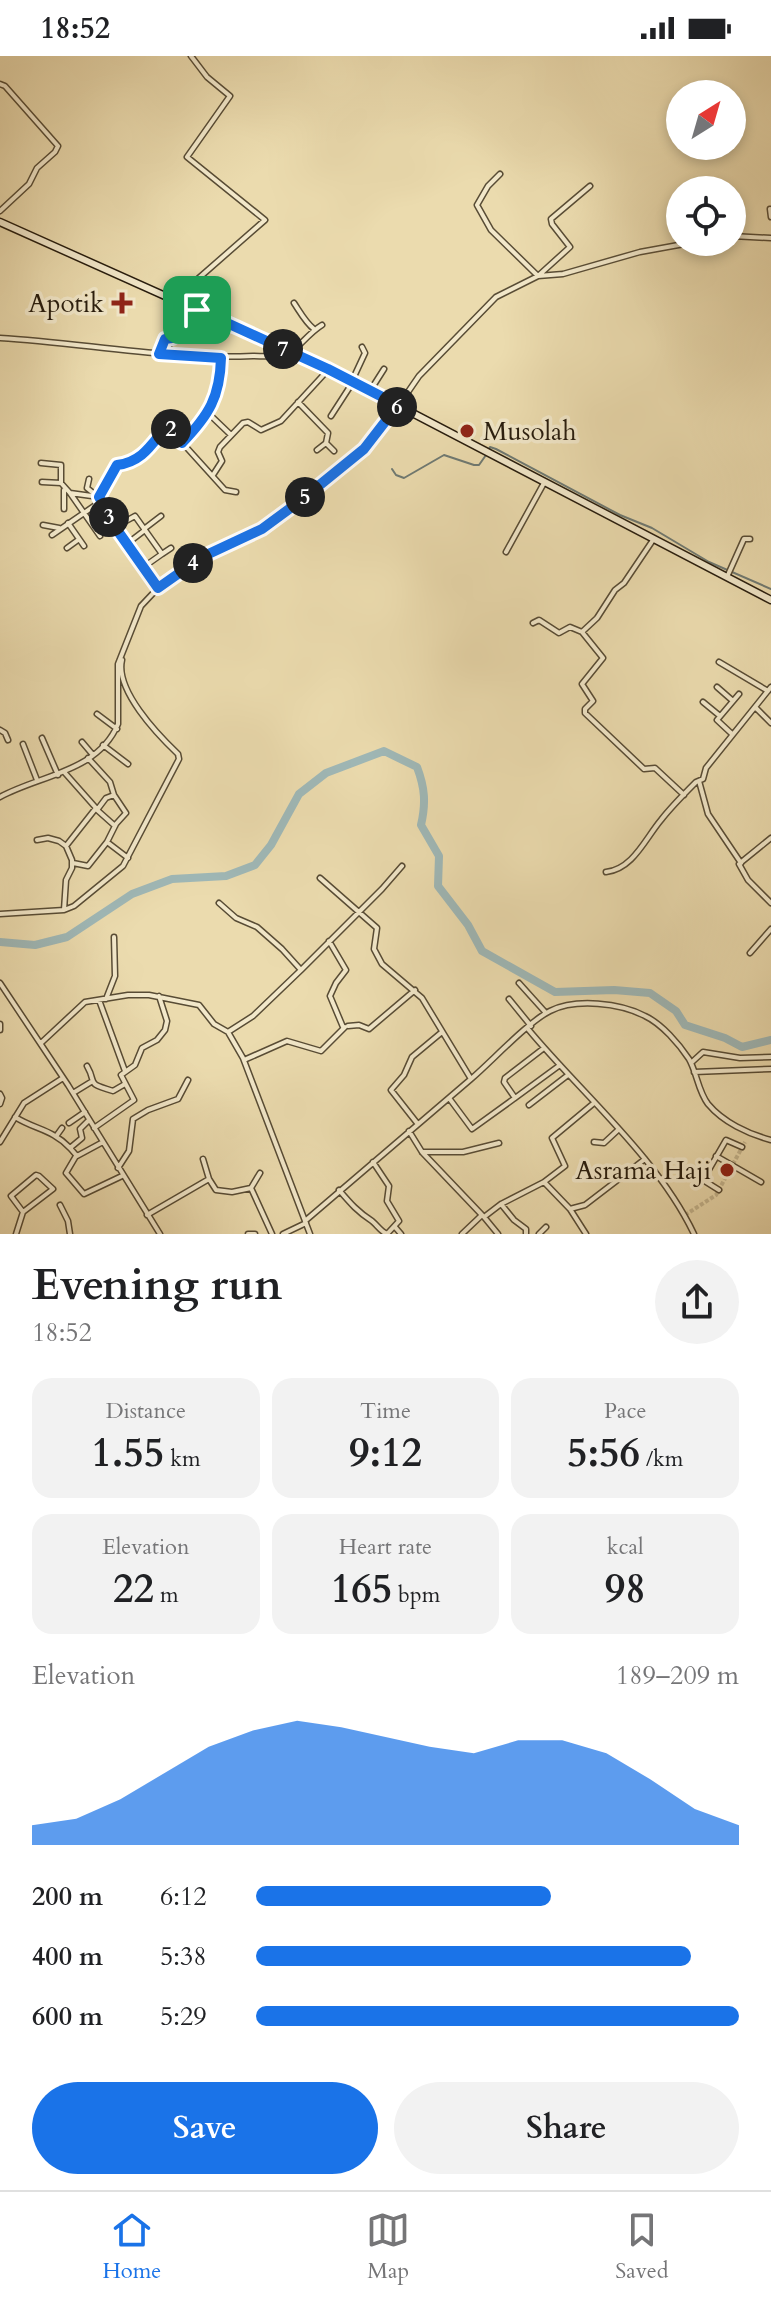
<!DOCTYPE html>
<meta charset="utf-8">
<style>
body{margin:0;font-family:Cardo,serif;background:#f2f2f2;color:#202124;height:100vh;display:flex;flex-direction:column;font-size:30px;white-space:nowrap}
*{box-sizing:border-box;margin:0}
p{font-size:26px;color:#757577}
.icon{flex:none;width:44px;height:44px;fill:none;stroke:currentColor;stroke-width:2;stroke-linecap:round;stroke-linejoin:round}
.map{position:relative;height:1178px;overflow:hidden}
.details{display:flex;flex-direction:column;background:#fff;flex:1}
.details>*{flex:none}
.needle{width:52px;rotate:37deg}
.fabs{position:absolute;left:666px;top:24px;display:grid;gap:16px}
.fabs a{display:grid;place-items:center;width:80px;height:80px;border-radius:50%;background:#fff;box-shadow:0 4px 12px #0003;font-size:40px}
.pin{position:absolute;display:grid;place-items:center;width:68px;height:68px;color:#fff;margin:-34px;border-radius:16px;box-shadow:0 4px 12px #0006}
.km{position:absolute;width:40px;height:40px;margin:-20px;border-radius:50%;background:#222;color:#fff;font-size:22px;line-height:40px;text-align:center}
.round{display:grid;place-items:center;flex:none;width:84px;height:84px;border-radius:42px;background:#f2f2f2}
.summary{display:flex;align-items:center;justify-content:space-between;height:136px;padding:0 32px}
h1{font-size:44px;font-weight:800;line-height:60px}
.figures{display:grid;grid-template-columns:repeat(3,1fr);gap:12px;height:136px;padding:8px 32px}
.figures div{display:grid;align-content:center;border-radius:20px;background:#f2f2f2;text-align:center}
.figures b{font-size:40px;font-weight:800}
.figures small{font-size:22px;font-weight:400}
.figures p{font-size:22px}
.chart{height:224px;padding:16px 32px}
.chart p{display:flex;justify-content:space-between}
.chart svg{width:100%;height:144px;margin-top:8px;fill:#1a73e8;opacity:.7}
.button{display:flex;gap:16px;margin-top:auto;padding:16px 32px}
.button a{flex:1;height:92px;border-radius:48px;background:#1a73e8;color:#fff;font-size:32px;font-weight:800;line-height:92px;text-align:center}
.button a+a{background:#f2f2f2;color:#202124}
ul{padding:0 32px;list-style:none;font-size:26px}
li{display:grid;grid-template-columns:128px 96px 1fr;align-items:center;height:60px}
li i{height:20px;border-radius:10px;background:#1a73e8}
.status{display:flex;justify-content:space-between;align-items:center;height:56px;padding:0 40px;background:#fff;direction:ltr}
.status svg{height:22px;fill:currentColor}
.tab-bar{display:flex;justify-content:space-around;align-items:center;height:112px;border-top:2px solid #e0e0e0;background:#fff;font-size:22px;color:#757577}
.tab-bar a{display:grid;justify-items:center;gap:4px}
.tab-bar .active{color:#1a73e8}
.map>svg:first-child{display:block}
.lines{fill:none;stroke-linecap:round;stroke-linejoin:round}
.stream{stroke:#6f7a73;stroke-width:2}
.river{stroke:#9fb8b7;stroke-width:8}
.street-tunnel{stroke:#c4b58e;stroke-width:4;stroke-dasharray:4 2;stroke-linecap:butt}
.street-casing{stroke:#584c35;stroke-width:7}
.secondary-casing{stroke:#271c0d;stroke-width:9}
.street{stroke:#f2e8ca;stroke-width:4}
.secondary{stroke:#f2e8ca;stroke-width:6}
.route-casing{stroke:#fff;stroke-width:16}
.route{stroke:#1a73e8;stroke-width:10}
.poi-dot{fill:#8f2418;stroke:#f2e8ca;stroke-width:3}
.labels{text-anchor:middle;dominant-baseline:central;stroke-width:7;stroke-linejoin:round;paint-order:stroke}
.poi-label{font-size:26px;fill:#271c0d;stroke:#f2e8ca;text-anchor:end}
</style>
<div class="status"><b>18:52</b><svg viewBox="0 0 49 12"><path d="M0 12V9h3v3zM5 12V6h3v6zM10 12V3h3v9zM15 12V0h3v12zM26 1h20v11H26zM47 4h2v5h-2z"/></svg></div>
<div class="map">
<svg width="771" height="1178" viewBox="0 0 771 1178">
<rect width="100%" height="100%" fill="#ebdbae"/>
<filter id="stains"><feTurbulence type="fractalNoise" baseFrequency=".0025" numOctaves="4"/><feColorMatrix values="0 0 0 0 .2 0 0 0 0 .09 0 0 0 0 .02 0 0 0 .5 -.17"/></filter>
<radialGradient id="worn" r=".72"><stop offset=".6" stop-color="#630" stop-opacity="0"/><stop offset="1" stop-color="#630" stop-opacity=".3"/></radialGradient>
<g class="lines">
<path class="stream" d="M489,393L490,391L496,393L620,459L652,472L709,506L771,533
M392,413L396,419L404,422L444,399L474,409H479L486,399"/>
<path class="river" d="M0,886L35,889L67,881L132,838L172,823L226,820L255,809L271,789L299,738L326,717L384,695L417,711C425,732 426,747 421,769L439,800L438,830L468,869L482,895L555,936L614,934L650,937L676,955L685,969L725,982L742,991L771,984"/>
<path class="street-tunnel" d="M685,1159L716,1139L745,1086"/>
<defs>
<path id="street" d="M0,28L5,30L58,90L55,96L37,112L29,128L0,155
M500,118L488,130L477,149L491,174L538,220L570,191L552,168L551,163L590,130
M710,128L711,134
M770,153L771,161
M732,180L771,182
M294,247C300,256 306,267 314,273
M0,282C84,287 168,304 253,300C263,300 280,302 290,297C298,292 310,276 322,269
M159,298L165,283H172
M167,299L179,245L192,228L265,164L187,101L230,40L207,21L191,0
M352,325L365,297L362,291
M370,335L384,313
M298,346L328,377L326,387L317,394
M208,357L231,379
M331,360L353,326
M182,387C209,359 220,341 221,302
M326,387L334,395
M41,407L61,409V427L70,437L99,441
M213,419L222,405L218,396L220,391L243,367L248,366L261,374L281,365L328,314
M89,423L87,432L97,440
M42,426L61,427
M70,437L100,480
M64,453V434
M105,455L116,447
M68,467L84,490
M43,469L59,472
M115,471L135,460L162,498L145,510
M144,473L161,460
M52,479L100,446
M128,487L145,474
M67,492L78,484
M506,496L544,427
M162,498L171,492
M727,521L744,483H750
M158,532L99,443L115,410L137,403L168,371L225,434L236,436
M533,567L539,564L559,577L570,571L582,576L597,562L615,534L624,527L653,484
M582,576L603,602L582,628L593,645L585,653V657L644,713L655,712L684,739
M719,606L768,635
M717,631L733,645
M703,646L720,660
M755,651L771,667
M97,658L117,673
M0,674L5,677L8,684
M732,678L717,664L739,638
M42,682L58,719
M82,686L93,699
M23,688L37,724
M103,689L128,708
M88,702L110,726L114,739L126,757L116,768L107,786L128,802
M65,717L96,752L66,790
M699,725L708,758L741,807
M0,741C40,719 98,716 118,668V608L141,550L158,532L202,501L262,473L355,401L388,365L419,320L496,241L538,220L563,218L640,196L695,186
M96,753L115,770
M97,754L106,742L114,739
M771,782L739,808L748,824L771,847
M73,807L88,810L107,786
M606,816C633,813 645,783 661,764C671,751 684,738 696,726L703,723L706,712L771,631
M219,847L236,862L257,871L282,893L301,914L253,960L228,976
M64,854L74,850L123,810L179,703L178,698C157,678 115,634 122,604
M0,858L64,854L66,824L72,812V804L66,790L59,785L48,782L37,784
M329,885L346,914L336,927L330,940L343,971
M750,897L771,873
M301,914L382,833L402,810
M0,927L68,1029L160,1178
M519,927L546,957
M106,943L115,920L114,881
M509,943L531,970
M99,944L125,1015
M0,968V974
M348,970L359,969L369,973L415,934
M528,973C582,1038 658,1102 694,1178
M41,987L85,946L128,939H149L199,949L214,968L228,976L243,1002L310,1178
M544,992L505,1022L504,1026L515,1042L560,1009
M244,1004L287,985L321,995L345,971
M691,1007L703,996L740,1002L771,1001
M87,1010C98,1029 84,1026 113,1035L125,1028
M694,1016L771,1013
M471,1023C492,1005 528,966 550,955C576,942 620,947 645,960C662,968 679,988 689,1003C697,1017 698,1035 708,1048C723,1066 748,1078 771,1084
M73,1037L91,1026
M449,1042L472,1073L515,1042
M0,1048L2,1042L0,1038
M529,1049L568,1019
M15,1061C36,1074 52,1073 70,1092L82,1082L80,1073L89,1064
M69,1067L85,1056
M417,1067L391,1034L404,1019L412,1001L442,976
M94,1072L134,1044L121,1019L135,1009L142,992L157,984L165,974L167,965L159,940
M409,1075L422,1096L482,1159L462,1178
M57,1079L62,1072
M0,1086L24,1047L63,1022
M594,1086L604,1087L618,1074
M70,1092L77,1100L103,1086
M422,1096H463L499,1087
M76,1100L66,1117L84,1138L122,1120
M716,1100L761,1126
M118,1112L129,1095L133,1063L148,1054L178,1043L188,1024
M209,1123L216,1134L232,1136L251,1132L272,1178
M544,1126L565,1110L552,1082L594,1047
M251,1132L260,1117
M339,1134C351,1148 358,1156 372,1165C378,1170 380,1175 387,1178L399,1165L387,1145L389,1130L373,1106
M719,1134L703,1124L726,1084L742,1091
M501,1148L514,1164L526,1173V1178
M60,1149L68,1165L70,1178
M570,1153L585,1149L645,1103
M147,1159L209,1123L203,1103
M484,1161L501,1148L544,1126L570,1153L586,1178
M484,1161L498,1178
M305,1165L471,1023L422,942L382,908L374,893L377,872L320,822
M395,1171L401,1178
M16,1178L23,1156L53,1133L39,1120L36,1119L11,1140L23,1156
M248,1178H255
M283,1178L306,1167
M539,1178L546,1171"/>
<path id="secondary" d="M0,166L328,313L771,544"/>
</defs>
<use href="#street" class="street-casing"/>
<use href="#secondary" class="secondary-casing"/>
<use href="#street" class="street"/>
<use href="#secondary" class="secondary"/>
</g>
<g class="lines">
<defs>
<path id="route" d="M179,245L328,313L398,349L364,393L300,445L262,473L202,501L158,532L115,471L99,441L117,409C142,406 151,389 166,371L170,372L182,387C209,359 220,341 221,302L159,298L165,283L172,282Z"/>
</defs>
<use href="#route" class="route-casing"/>
<use href="#route" class="route"/>
</g>
<g class="poi-dot">
<path d="M118 235h8v8h8v8h-8v8h-8v-8h-8v-8h8z"/>
<circle cx="467" cy="375" r="8"/>
<circle cx="727" cy="1114" r="8"/>
</g>
<g class="labels">
<g class="poi-label">
<text x="104" y="247">Apotik</text>
<text x="483" y="375" text-anchor="start">Musolah</text>
<text x="711" y="1114">Asrama Haji</text>
</g>
</g>
<rect width="100%" height="100%" filter="url(#stains)"/>
<rect width="100%" height="100%" fill="url(#worn)"/>
</svg>
<div class="fabs">
<a><svg class="needle" viewBox="-14 -14 28 28"><path d="M0-13l5 13h-10z" fill="#e53935"/><path d="M0 13l5-13h-10z" fill="#757577"/></svg></a>
<a><svg class="icon" aria-label="locate" viewBox="0 0 24 24"><circle cx="12" cy="12" r="6"/><path d="M12 2v4M12 18v4M2 12h4M18 12h4"/></svg></a>
</div>
<div class="pin" style="left:197px;top:254px;background:#1e9e55"><svg class="icon" aria-label="arrive" viewBox="0 0 24 24"><path d="M6 21V4h12l-3 4 3 4H6"/></svg></div>
<b class="km" style="left:171px;top:373px">2</b>
<b class="km" style="left:109px;top:461px">3</b>
<b class="km" style="left:193px;top:507px">4</b>
<b class="km" style="left:305px;top:441px">5</b>
<b class="km" style="left:397px;top:351px">6</b>
<b class="km" style="left:283px;top:293px">7</b>
</div>
<section class="details">
<div class="summary"><div><h1>Evening run</h1><p>18:52</p></div><a class="round"><svg class="icon" aria-label="share" viewBox="0 0 24 24"><path d="M12 15V3M7 8l5-5 5 5M5 13v7h14v-7"/></svg></a></div>
<div class="figures">
<div><p>Distance</p><b>1.55<small> km</small></b></div>
<div><p>Time</p><b>9:12</b></div>
<div><p>Pace</p><b>5:56<small> /km</small></b></div>
</div>
<div class="figures">
<div><p>Elevation</p><b>22<small> m</small></b></div>
<div><p>Heart rate</p><b>165<small> bpm</small></b></div>
<div><p>kcal</p><b>98</b></div>
</div>
<div class="chart"><p><span>Elevation</span>189–209 m</p>
<svg viewBox="0 0 160 44" preserveAspectRatio="none"><path d="M0 44V38L10 36L20 30L30 22L40 14L50 9L60 6L70 8L80 11L90 14L100 16L110 12L120 12L130 16L140 24L150 33L160 38V44z"/></svg>
</div>
<ul>
<li><b>200 m</b>6:12<i style="width:61%"></i></li>
<li><b>400 m</b>5:38<i style="width:90%"></i></li>
<li><b>600 m</b>5:29<i style="width:100%"></i></li>
</ul>
<div class="button"><a>Save</a><a>Share</a></div>
</section>
<nav class="tab-bar">
<a class="active"><svg class="icon" aria-label="home" viewBox="0 0 24 24"><path d="M3 11l9-7 9 7M6 9v11h12V9"/></svg>Home</a>
<a><svg class="icon" aria-label="map" viewBox="0 0 24 24"><path d="M3 6l6-2 6 2 6-2v14l-6 2-6-2-6 2zM9 4v14M15 6v14"/></svg>Map</a>
<a><svg class="icon" aria-label="saved" viewBox="0 0 24 24"><path d="M7 4h10v16l-5-4-5 4z"/></svg>Saved</a>
</nav>
